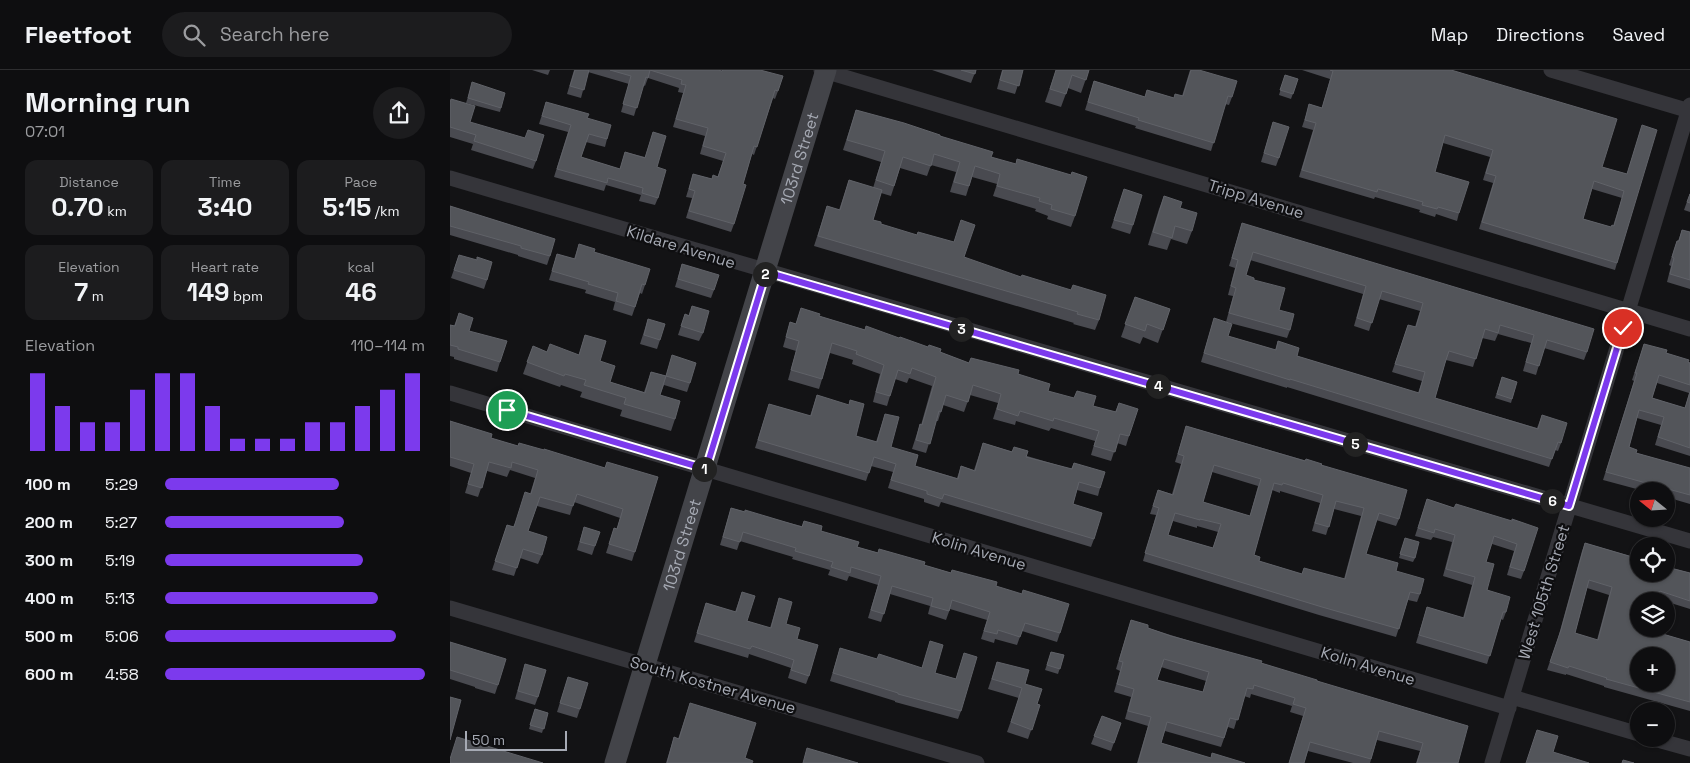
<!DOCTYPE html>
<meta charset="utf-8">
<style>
body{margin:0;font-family:"Space Grotesk",sans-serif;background:#1c1c1e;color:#f1f3f6;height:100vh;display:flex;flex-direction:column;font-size:19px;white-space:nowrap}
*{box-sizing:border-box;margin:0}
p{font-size:16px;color:#9b9c9f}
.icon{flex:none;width:28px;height:28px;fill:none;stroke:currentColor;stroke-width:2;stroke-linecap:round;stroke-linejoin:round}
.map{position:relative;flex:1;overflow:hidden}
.sheet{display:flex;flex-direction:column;background:#0e0e10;width:450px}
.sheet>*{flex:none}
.needle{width:32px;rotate:288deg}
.buttons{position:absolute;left:1180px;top:412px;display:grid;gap:10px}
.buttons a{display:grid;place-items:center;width:45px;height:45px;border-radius:50%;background:#0e0e10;box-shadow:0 1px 4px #0004,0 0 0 1px #2e2e30;font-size:25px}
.scale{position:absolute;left:15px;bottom:12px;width:102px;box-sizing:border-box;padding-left:5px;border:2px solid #a6aab4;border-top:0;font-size:14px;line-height:18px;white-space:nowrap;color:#a6aab4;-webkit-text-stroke:4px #0e0e10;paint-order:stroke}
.pin{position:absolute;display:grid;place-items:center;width:42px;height:42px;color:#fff;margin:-21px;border:2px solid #fff;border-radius:50%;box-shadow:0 1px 5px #0007}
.km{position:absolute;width:25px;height:25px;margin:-12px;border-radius:50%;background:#222;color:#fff;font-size:14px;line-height:25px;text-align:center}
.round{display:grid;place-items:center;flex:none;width:52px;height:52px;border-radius:26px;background:#1c1c1e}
.head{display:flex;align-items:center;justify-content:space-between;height:85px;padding:0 25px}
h1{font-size:28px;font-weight:600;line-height:38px}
.metrics{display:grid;grid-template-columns:repeat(3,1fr);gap:8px;height:85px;padding:5px 25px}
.metrics div{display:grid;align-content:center;border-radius:12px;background:#1c1c1e;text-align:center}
.metrics b{font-size:25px;font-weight:600}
.metrics small{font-size:14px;font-weight:400}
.metrics p{font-size:14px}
.chart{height:140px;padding:10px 25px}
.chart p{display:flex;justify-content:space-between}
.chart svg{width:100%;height:90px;margin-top:5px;stroke:#7c3aed;stroke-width:6}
ul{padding:0 25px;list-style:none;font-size:16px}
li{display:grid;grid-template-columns:80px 60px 1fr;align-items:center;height:38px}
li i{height:12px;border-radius:6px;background:#7c3aed}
header{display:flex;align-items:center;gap:30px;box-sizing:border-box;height:70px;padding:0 25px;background:#0e0e10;border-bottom:1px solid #2e2e30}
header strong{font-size:24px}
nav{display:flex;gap:28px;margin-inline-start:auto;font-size:18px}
.search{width:350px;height:45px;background:#1c1c1e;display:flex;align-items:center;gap:12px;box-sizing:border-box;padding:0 18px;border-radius:28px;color:#9b9c9f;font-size:19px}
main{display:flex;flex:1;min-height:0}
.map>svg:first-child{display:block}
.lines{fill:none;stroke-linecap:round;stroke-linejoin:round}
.street{stroke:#35353a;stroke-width:15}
.secondary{stroke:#434449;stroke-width:21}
.wall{fill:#494a50;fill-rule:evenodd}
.building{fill:#53555a;stroke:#606268;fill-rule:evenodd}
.route-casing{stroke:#fff;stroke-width:10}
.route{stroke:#7c3aed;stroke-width:6}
.labels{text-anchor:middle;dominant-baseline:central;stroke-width:4.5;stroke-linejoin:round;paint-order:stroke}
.street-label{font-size:16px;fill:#a6aab4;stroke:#0e0e10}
</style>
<header>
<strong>Fleetfoot</strong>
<div class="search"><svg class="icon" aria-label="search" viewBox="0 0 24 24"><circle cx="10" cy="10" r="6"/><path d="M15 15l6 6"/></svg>Search here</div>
<nav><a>Map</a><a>Directions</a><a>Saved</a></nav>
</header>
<main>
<section class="sheet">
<div class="head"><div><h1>Morning run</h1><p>07:01</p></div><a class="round"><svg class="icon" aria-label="share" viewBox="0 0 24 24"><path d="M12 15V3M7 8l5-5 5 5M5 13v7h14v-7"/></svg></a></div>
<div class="metrics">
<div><p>Distance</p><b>0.70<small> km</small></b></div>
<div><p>Time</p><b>3:40</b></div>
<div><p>Pace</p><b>5:15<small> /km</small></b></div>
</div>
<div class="metrics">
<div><p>Elevation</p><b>7<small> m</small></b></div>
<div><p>Heart rate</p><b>149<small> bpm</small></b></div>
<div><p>kcal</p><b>46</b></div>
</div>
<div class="chart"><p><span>Elevation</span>110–114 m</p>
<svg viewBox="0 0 160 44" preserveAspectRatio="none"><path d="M5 44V6M15 44V22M25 44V30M35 44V30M45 44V14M55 44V6M65 44V6M75 44V22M85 44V38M95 44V38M105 44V38M115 44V30M125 44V30M135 44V22M145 44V14M155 44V6"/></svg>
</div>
<ul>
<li><b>100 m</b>5:29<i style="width:67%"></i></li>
<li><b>200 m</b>5:27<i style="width:69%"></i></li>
<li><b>300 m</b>5:19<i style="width:76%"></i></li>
<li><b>400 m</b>5:13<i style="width:82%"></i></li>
<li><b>500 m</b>5:06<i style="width:89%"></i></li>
<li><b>600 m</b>4:58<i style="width:100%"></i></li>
</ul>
</section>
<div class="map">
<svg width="1240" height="693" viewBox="0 0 1240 693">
<rect width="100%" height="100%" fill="#131315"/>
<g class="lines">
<path class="street" d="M371,0L1240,259
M1101,0L1240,41
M0,108L1240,471
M0,323L1059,638
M0,538L527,693
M1062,627L1189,664
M1204,669L1240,679
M1042,693L1240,35"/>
<path class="secondary" id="s1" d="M165,693L376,0"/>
</g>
<path class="wall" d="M82,0H100L98,5Z
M124,0H268L272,1V0H310L328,21L325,29L323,28L304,85L302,84L293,114L284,154L281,162L236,148L242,128L236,127L243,104L262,109L268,106L273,91L250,84L255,66L223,57L233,23L228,22L229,18L198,8L195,16L193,15L184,46L171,42L179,14L138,2L131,28L117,24Z
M482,0H526L521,13Z
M552,0H573L565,24L547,19Z
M606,0H639L631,23L618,18L611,37L595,32Z
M740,0L782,27L779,35L775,34L761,81L685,58L686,56L635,40L644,11L695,27L697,20L724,28L732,26Z
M852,0H1001L1152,97L1177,104L1192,55L1167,193L1165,200L1029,159L1043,113L1033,110L1040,87L993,73L985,102L1009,143L1007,151L986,144L985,147L969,142L970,140L925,127L924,129L849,107L863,60L852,57L857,42L859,34L872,38L880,9ZM1142,119L1172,128L1163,156L1161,157L1133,149Z
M835,5L848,9L841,29L829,25Z
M21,17L51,38L50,42L16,33Z
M0,32L20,52L86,91L83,99L21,80L23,74L0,67Z
M96,32L137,48L157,69L155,77L136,72L131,87L170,99L175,82L195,87L203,62L207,97L208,128L205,135L189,131L191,125L156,115L154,121L104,107L118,62L89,54Z
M406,40L490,66L541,87L625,146L621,157L597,149L598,146L585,141L586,139L543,126L547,114L522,107L516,126L500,122L506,102L481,95L477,106L450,98L441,126L431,123L423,150L431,154L514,187L649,250L645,260L623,254L624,253L364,176L377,136L389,140L399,110L423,118L431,92L393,80Z
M823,52L829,88L826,96L811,92Z
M674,119L683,155L680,164L661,158Z
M1240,123V142L1234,140Z
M714,126L730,138L742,161L737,174L721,169L717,180L698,175L709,139Z
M0,136L100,186L97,195L68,186V185L0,165Z
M792,153L1137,282L1134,290L1094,278L1086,305L1073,301L1081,273L1048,264L1045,271L1032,268L1023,297L996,290L985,328L1087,358L1092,345L1111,373L1108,381L1105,380L1099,397L837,317V318L751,292L764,248L778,266L825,280L828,271L847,286L968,323L972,311L942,302L958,255L965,257L970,241L929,229L919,261L904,256L913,224L800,190L796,205L804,210L829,240L840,260L837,268L776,252L783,226L778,225L785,198L779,196Z
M1232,160L1240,162V219L1217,212L1221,196L1219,195L1224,179L1227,171H1228Z
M129,174L144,182L195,215L192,224L190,223L182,246L163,240L165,232L135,223L136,220L99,210L107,184L124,189Z
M9,185L37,210L34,219L1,208Z
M232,194L264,220L261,228L225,217Z
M685,227L720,239L708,273L693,267L690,274L671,267Z
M242,236L253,263L249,271L228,265L235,244L239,245Z
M351,238L369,246L490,282L519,293L568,304L598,321L643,336L665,342L669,333L679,366L676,376L667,373L661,391L641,385L645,371L601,358L599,361L566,351L565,355L543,349L548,333L520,325L514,342L493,335L488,351H486L476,383L462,379L470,354L471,355L482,316L459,308L457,313L445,309L437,336L423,332L430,304L402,294L403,290L380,283L369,319L338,310L346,281L333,277L340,252L346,254Z
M9,243L19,261L50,292L47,302L4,289V287L0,286V255L4,256Z
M198,249L210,270L207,279L190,274Z
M135,265L160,312L194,322L201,302L216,306L222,285L240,313L237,322L214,315L210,325L225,349L221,361L170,346L172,340L130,327L132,322L111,315L110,317L73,304L83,276L97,282L129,285Z
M1194,274L1240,293V386L1205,375L1211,355L1187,348L1179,377L1186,383L1240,398V434L1216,427V421H1194L1153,410L1184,311L1182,310ZM1207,313L1239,323L1235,338L1202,328Z
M1052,307L1067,312L1061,333L1045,328Z
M367,325L406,366L426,372L435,344L441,377L465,396L507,408L511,396L524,400L533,373L621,399L624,393L650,418L648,426L627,420L623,434L644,469L641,477L491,432L489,437L474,432V429L438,418L443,402L421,396L416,411L305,378L319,334L360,346Z
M0,351L41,368L68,376L155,398L208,407L182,491L156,483L164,458L167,459L170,448L124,432L120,445L87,436L78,461L92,485L88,494L70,488L64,506L42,500L57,455L63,457L80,424L85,408L60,400L57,407L37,401L28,427L15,423L21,403L0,396Z
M736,356L871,395L949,449L946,456L926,450L916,484L946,501L970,524L967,532L958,530L946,567L869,545L693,491L706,445L700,444L708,420L722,424L731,394L725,392ZM762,402L808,416L800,446L753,432ZM822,420L830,423V421L870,433L862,461L876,465L884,439L911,446L894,509L852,504L809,491L804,485ZM723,451L747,458V456L768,462L763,478L718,465Z
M977,429L1004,438L1062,451L1074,501L1071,509L1057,505L1064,481L1042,474L1036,492L1037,520L1056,542L1053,550L1051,549L1037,594L966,573L977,537L1013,548L1022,515L993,506L1002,472L983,467L981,470L965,466Z
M281,438L371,461L407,477L474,495L546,516L610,563L607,572L572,561L567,575L545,569L544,573L531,569L537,550L500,539L496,550L478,544L480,536L440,524L431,552L418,548L428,515L399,506L397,511L378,505L380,500L342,489L343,487L290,471L287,480L270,475Z
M134,457L145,476L142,485L127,480Z
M955,468L965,488L963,492L949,488Z
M1135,473L1240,503V539L1208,529L1199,560L1240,572V641L1154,617V616L1116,604V605L1097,600L1108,568L1132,481ZM1137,518L1159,525L1147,570L1125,563Z
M292,522L297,551L320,558L329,528L336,554L347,569L359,606L356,614L338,608L341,598L299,584L298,588L244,572L256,533L285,542Z
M681,550L698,558L811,593L867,611L1008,693H966L970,681L927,670L920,693H903L858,681L854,693H839L853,646L840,642L842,636L801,624L800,628L794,626L784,659L778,657L771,677L715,661L711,673L760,688L795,693H687L698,656L675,649L681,627L664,622L670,601L666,599ZM711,597L756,611L753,622L707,610Z
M480,571L485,603L506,609L514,583L511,641L508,649L445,632V631L380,611L390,578L427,589L472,598Z
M0,572L48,615L45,624L25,618V617L0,609Z
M601,582L614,585L608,604L595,600Z
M547,592L575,614L587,634L590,635L578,669L557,662L569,628L538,619Z
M75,594L88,627L85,635L65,629Z
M118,607L130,639L127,648L107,642Z
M240,633L295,688L302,693H216L224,667L228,669Z
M85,639L98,643L92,663L79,659Z
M652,646L671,653L661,681L641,674Z"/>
<path class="building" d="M125,0H139L134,20L120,16Z
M160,0H268L272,1L273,0H310L333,6L328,21L325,20L307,77L304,76L293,114L296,115L284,154L239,141L245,121L239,119L243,104L262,109L263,105L268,107L276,83L253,76L258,58L226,49L236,15L231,14L232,10L200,0L198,8L196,7L187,38L173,34L181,6Z
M511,0H526L525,4Z
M553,0H573L569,16L550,10Z
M606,0H639L636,10L622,5L616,24L600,19Z
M741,0H749L787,11L782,27L778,26L764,73L688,50L689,48L638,32L644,11L695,27L697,20L724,28L725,24L733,26Z
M880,0H1001L1167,49L1152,97L1177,104L1192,55L1207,60L1167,193L1032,152L1046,106L1036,103L1043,80L995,65L985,102L1019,112L1009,143L988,137L987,139L972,135L973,132L928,119L927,122L852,100L866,53L855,50L859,34L872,38L883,1ZM1144,111L1174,121L1164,156L1162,155L1161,157L1133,149Z
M835,5L848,9L843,24L830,20Z
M22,12L55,23L51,38L18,28Z
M1,29L25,36L20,52L75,68L78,60L94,65L86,91L24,71L26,65L0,57V33Z
M96,32L139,44L137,48L161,55L157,69L139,64L131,87L170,99L175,82L195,88L203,62L216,66L207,97L216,100L208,128L192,123L193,118L158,108L157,113L107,99L121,55L92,46Z
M406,40L454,53L490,65V66L543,82L541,87L566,94L567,89L621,105L622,102L637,107L625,146L601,139L602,135L589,131L590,128L547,116L550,104L525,96L519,116L504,112L510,92L484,84L481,96L453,87L444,116L426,110L435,81L397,70Z
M823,52L839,57L829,88L814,83Z
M399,110L432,120L423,150L431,152V154L467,165L468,162L504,172L511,150L525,155L514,187L571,207L572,205L621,220L623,215L656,225L649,250L627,244L628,242L368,166L377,136L390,140Z
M674,119L692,125L683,155L664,150Z
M1240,124V133L1237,132Z
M714,126L732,132L730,138L747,143L742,161L725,156L722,168L703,162Z
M0,136L105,169L100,186L71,178V176L0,156Z
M792,153L1144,259L1137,282L1097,270L1089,296L1076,292L1084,265L1050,255L1048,263L1035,259L1026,289L999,281L995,293L985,328L1088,359L1092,345L1117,353L1111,373L1108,372L1102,389L840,309V310L754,283L764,248L782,254L778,266L826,280L828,271L849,278L847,286L969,323L975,302L945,294L958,255L966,257L973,233L932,221L922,253L907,248L916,216L803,182L796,205L804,208V210L835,218L829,240L844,244L840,260L779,243L786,218L781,216L788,190L782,188Z
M1232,160L1240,162V210L1220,204L1224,188L1222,187L1227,171H1229Z
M129,174L145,179L144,182L200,199L195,215L192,214L185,237L166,231L168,223L138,214L139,212L102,201L107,184L125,189Z
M9,185L27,190V187L42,192L37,210L4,200Z
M232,194L269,205L264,220L228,209Z
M685,227L720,239L713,260L697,254L695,261L675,254Z
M242,236L259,241L253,263L231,256L235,244L239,246Z
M351,238L370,244L369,246L415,260L416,256L449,268L450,267L478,277L479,275L491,279L490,282L519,293L521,288L569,300L568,304L600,314L598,321L624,328L627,321L646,326L643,336L666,342L669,333L688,339L679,366L670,364L665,382L644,376L649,361L604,348L603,351L570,341L568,346L547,339L551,324L523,315L518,332L496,325L491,342L489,341L480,374L466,370L470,354L472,355L486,307L462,298L460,304L448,300L440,326L426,322L434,295L406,284L407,281L382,273L372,309L341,300L349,271L336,267L340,252L346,254Z
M9,243L23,248L19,261L57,271L50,292L8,279V277L0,275V255L5,256Z
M198,249L215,254L210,270L194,265Z
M135,265L156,271L150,291L165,296L160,312L195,323L201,302L216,306L210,325L230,331L225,349L174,334L176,328L134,315L136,310L115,304L114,306L77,292L83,276L97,282L100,274L129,285Z
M1194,274L1217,280L1216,283L1239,290L1238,292L1240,293V315L1209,305L1202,328L1235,338L1240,322V378L1208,367L1214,347L1189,340L1179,377L1187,380L1186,383L1240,398V425L1156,402L1187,303H1185Z
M222,285L246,293L240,313L216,306Z
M1052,307L1067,312L1062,329L1047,324Z
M367,325L399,335L400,330L414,334L406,366L427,372L435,344L449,347L441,377L468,385L465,396L508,409L511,396L525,401L533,373L562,382L564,377L578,381L576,387L622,399L624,393L655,402L650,418L629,412L623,434L652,443L644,469L494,424L492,429L477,424V421L441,410L446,394L424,387L419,403L308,370L319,334L361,346Z
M0,351L42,364L41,368L68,376L69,373L94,380V379L155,398L157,392L208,407L185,482L159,474L164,458L167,459L173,439L127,424L123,436L90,427L78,461L97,467L92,485L73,479L67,498L45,491L57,455L64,457L75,422L81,424L88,400L62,392L61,398L39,392L32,418L18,414L24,394L0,387Z
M736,356L855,391L856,389L872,394L871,395L957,420L949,449L929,443L916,484L948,493L946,501L974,509L970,524L960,522L949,559L872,537L695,483L709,438L703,436L708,420L723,425L734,386L728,384ZM764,395L811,409L800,446L753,432ZM824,413L832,415L833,413L873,425L865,453L879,457L886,431L914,438L895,509L854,498L852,504L809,491L810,487L804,485ZM725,443L750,450V449L771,454L763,478L718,465Z
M977,429L1004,438L1006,434L1062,451V449L1088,458L1074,501L1060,497L1067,474L1044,466L1036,492L1044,494L1037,520L1060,527L1056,542H1053L1040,586L969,565L977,537L1014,548L1025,507L996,499L1005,465L985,459L984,463L968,458Z
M281,438L295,442V440L352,457L354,451L372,456L371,461L409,472L407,477L428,483L429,479L475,492L474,495L501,503L502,500L547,512L546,516L572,524L573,520L619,534L610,563L575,553L570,567L548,560L547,564L534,561L540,542L502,530L499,541L481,536L483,528L442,516L434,544L421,540L431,506L401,497L400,503L381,497L383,492L345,481L346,478L293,462L290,472L273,467Z
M134,457L150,462L145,476L130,472Z
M955,468L969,472L965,488L950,484Z
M1135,473L1189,489V504H1216V497L1240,503V531L1210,521L1207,531H1189V559H1199V560L1240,572V632L1156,609L1157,608L1119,596L1118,598L1100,592L1111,560ZM1139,510L1162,517L1148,570L1125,563ZM1189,586H1216V614H1189Z
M292,522L305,526L297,551L321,558L329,528L342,532L336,554L350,558L347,569L368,575L359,606L341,600L344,590L302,576L300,579L247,563L256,533L286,542Z
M681,550L698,555V558L721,566L812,591L811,593L867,610V611L1018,656L1008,693H967L973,673L929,661L921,689L860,672L854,693H839L856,638L843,634L845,628L804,615L803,619L797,618L788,650L780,648L774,668L717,652L711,673L761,688L762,683L795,693H688L701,647L678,641L684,619L667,614L673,592L669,591ZM714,589L759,602L753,622L707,610Z
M480,571L493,575L485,603L506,609L514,583L527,587L511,641L448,624V623L383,603L390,578L427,589L429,584L472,598Z
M0,572L56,589L48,615L0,600Z
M601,582L614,585L610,599L597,595Z
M547,592L579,600L575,614L592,619L587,634L590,635L582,660L561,652L572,618L542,609Z
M75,594L96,600L88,627L68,621Z
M118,607L138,613L130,639L110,633Z
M0,627L11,630L0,670Z
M240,633L306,653L295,688L303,691L302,693H217L224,667L229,669Z
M85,639L98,643L94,659L80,655Z
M652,646L671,653L664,673L644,666Z
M1087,660L1108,666L1103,682L1139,693H1076Z
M7,667L93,693H0V689Z
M357,678L408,693H353Z
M1173,690L1184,693H1172Z"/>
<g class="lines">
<defs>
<path id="route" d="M57,340L256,399L316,202L1119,436L1173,258"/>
</defs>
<use href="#route" class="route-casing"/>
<use href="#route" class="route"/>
</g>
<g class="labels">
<g class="street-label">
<text stroke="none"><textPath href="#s1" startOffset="632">103rd Street</textPath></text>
<text transform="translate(806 129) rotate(17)">Tripp Avenue</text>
<text transform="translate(231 177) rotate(17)">Kildare Avenue</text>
<text stroke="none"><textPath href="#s1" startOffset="228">103rd Street</textPath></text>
<text transform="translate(529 481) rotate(17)">Kolin Avenue</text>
<text transform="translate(1094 522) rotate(-73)">West 105th Street</text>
<text transform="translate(918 596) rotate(17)">Kolin Avenue</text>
<text transform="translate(263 615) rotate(16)">South Kostner Avenue</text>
</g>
</g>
</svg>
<div class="buttons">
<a><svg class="needle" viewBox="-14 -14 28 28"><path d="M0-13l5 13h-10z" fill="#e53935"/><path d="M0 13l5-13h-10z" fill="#9b9c9f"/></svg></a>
<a><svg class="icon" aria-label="locate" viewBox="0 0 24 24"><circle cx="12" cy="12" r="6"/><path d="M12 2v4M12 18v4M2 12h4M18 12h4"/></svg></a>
<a><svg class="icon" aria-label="layers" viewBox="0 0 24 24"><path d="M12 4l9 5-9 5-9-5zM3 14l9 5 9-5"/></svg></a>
<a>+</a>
<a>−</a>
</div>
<div class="scale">50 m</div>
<div class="pin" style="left:57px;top:340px;background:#1e9e55"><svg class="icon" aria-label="arrive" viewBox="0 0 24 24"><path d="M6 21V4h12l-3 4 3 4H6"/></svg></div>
<div class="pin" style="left:1173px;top:258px;background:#d93025"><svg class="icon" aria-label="check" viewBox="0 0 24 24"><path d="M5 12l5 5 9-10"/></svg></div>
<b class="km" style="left:254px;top:399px">1</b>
<b class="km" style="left:315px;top:204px">2</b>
<b class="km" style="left:511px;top:259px">3</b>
<b class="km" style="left:708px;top:316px">4</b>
<b class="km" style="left:905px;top:374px">5</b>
<b class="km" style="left:1102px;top:431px">6</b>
</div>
</main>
